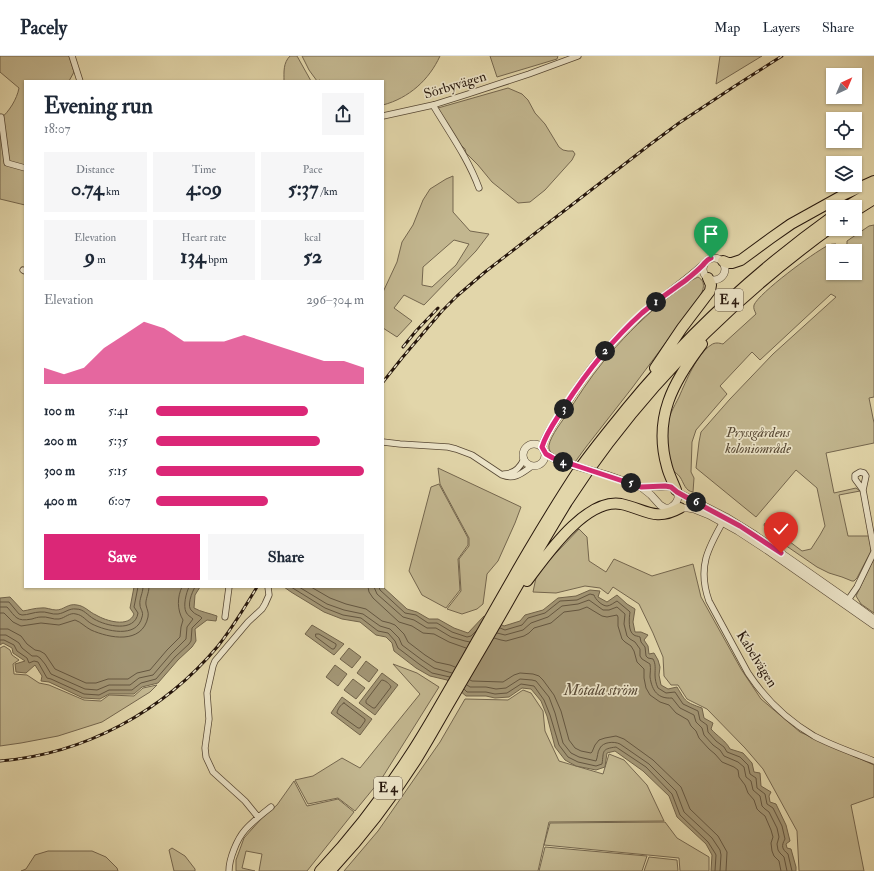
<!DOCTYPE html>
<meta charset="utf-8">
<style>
body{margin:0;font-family:"IM FELL Double Pica",serif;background:#f6f6f7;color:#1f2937;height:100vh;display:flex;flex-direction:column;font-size:15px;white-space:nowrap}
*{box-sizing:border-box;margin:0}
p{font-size:13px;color:#747a83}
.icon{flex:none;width:22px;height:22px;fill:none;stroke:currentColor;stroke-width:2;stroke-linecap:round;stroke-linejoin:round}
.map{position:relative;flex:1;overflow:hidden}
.panel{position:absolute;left:24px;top:24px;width:360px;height:508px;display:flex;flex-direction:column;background:#fff;border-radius:0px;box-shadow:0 1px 3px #0004}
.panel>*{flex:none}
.needle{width:26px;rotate:44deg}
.fabs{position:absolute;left:826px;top:12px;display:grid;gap:8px}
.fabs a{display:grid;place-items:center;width:36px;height:36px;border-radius:0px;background:#fff;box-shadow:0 1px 3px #0004;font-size:20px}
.pin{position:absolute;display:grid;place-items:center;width:34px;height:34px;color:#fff;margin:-41px -17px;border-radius:50% 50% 50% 0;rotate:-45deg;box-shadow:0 0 4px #0007}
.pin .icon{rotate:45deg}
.km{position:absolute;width:20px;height:20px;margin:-10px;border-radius:50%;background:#222;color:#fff;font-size:11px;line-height:20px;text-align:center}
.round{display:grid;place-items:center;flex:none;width:42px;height:42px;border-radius:0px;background:#f6f6f7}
.overview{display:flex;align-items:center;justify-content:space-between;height:68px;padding:0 20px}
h1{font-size:22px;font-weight:800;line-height:30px}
.stats{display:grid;grid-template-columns:repeat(3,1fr);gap:6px;height:68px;padding:4px 20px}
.stats div{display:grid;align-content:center;border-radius:0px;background:#f6f6f7;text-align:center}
.stats b{font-size:20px;font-weight:800}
.stats small{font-size:11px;font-weight:400}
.stats p{font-size:11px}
.chart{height:112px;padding:8px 20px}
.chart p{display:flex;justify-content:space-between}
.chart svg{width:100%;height:72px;margin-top:4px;fill:#db2777;opacity:.7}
.action{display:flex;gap:8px;margin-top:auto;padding:8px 20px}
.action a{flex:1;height:46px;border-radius:0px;background:#db2777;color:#fff;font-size:16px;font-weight:800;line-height:46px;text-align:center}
.action a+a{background:#f6f6f7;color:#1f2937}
ul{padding:0 20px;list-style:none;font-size:13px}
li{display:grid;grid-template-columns:64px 48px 1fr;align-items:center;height:30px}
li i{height:10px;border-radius:5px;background:#db2777}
header{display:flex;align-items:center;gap:24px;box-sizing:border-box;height:56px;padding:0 20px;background:#fff;border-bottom:1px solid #e0e1e3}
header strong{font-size:19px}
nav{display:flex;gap:22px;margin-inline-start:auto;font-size:14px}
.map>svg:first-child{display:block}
.green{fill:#c2b68f;stroke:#74664e;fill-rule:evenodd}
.water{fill:#a29574;stroke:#71634a}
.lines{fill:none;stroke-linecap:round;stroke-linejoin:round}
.shore{stroke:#645640;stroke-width:1}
.minor-casing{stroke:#564734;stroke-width:7}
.tertiary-casing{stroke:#564734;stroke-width:8}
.motorway-casing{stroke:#27170c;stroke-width:12}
.minor{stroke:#ece4c8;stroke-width:5.5}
.tertiary{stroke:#ece4c8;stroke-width:7}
.motorway{stroke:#e2d6aa;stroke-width:10}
.rail-casing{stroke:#27170c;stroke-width:3}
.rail{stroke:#ece4c8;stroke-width:1.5;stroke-dasharray:4.5;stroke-linecap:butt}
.tertiary-bridge-casing{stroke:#564734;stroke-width:8;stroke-linecap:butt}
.tertiary-bridge{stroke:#ece4c8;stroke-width:7}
.route-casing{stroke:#fff;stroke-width:8}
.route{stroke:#db2777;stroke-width:5}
.labels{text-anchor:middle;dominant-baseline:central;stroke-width:3.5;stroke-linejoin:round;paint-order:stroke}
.shield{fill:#ece4c8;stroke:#625444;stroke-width:1}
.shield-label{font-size:13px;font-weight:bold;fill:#27170c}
.street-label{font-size:14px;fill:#27170c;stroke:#ece4c8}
.park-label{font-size:14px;font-style:italic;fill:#564733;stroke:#ece4c8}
.water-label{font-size:15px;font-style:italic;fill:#584936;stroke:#ece4c8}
</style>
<header>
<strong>Pacely</strong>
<nav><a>Map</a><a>Layers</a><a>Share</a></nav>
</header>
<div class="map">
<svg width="874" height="815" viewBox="0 0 874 815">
<rect width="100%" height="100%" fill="#e2d6aa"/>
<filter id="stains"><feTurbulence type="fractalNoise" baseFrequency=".005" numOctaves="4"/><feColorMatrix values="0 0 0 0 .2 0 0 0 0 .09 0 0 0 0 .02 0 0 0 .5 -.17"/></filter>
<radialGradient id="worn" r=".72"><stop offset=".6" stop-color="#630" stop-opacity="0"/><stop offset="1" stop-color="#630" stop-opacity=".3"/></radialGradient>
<path class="green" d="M0,0H69L74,16L69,25H25V149L0,143V63C9,56 17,43 19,32L0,16Z
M290,0H297L311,25H284C284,16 283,7 290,0Z
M302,0H440C429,24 409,42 383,49V25H321L320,24L317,25L309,14Z
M490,0H558L557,3L497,21Z
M720,0H762L716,28Z
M508,32L522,38L528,44L535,57L545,68L559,91L563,94L568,95H573L575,98L572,104L545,134L530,146L518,147L492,126L478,109L466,97L465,93L456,84L438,52Z
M453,120V156L470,175L489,178L476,195L424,249L404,239L394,252L412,265L397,281L383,272V236L397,206L402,186L413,169L423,144L430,133L446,123ZM454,184L469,188L456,209L432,231L422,229L423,211Z
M874,169V341L869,342L874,367V387L826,397L834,437L856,432L860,435L839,439L848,480H870L871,495L857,522L854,525H852L842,521L829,517L817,511L769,478L764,469L765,467L802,495L811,493L820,479L825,470L817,432L796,414L756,461L696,412L699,386L701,376L730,343L773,298L836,241L831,238L760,304L752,296L720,330L727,338L696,374L692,386L691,416L694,422L693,436C685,435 684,427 680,421C678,418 675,417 673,414C667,406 665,382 666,372C668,361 674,351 679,341C686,325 697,298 711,289C715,286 719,287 723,288L756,258C755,255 753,253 754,249C759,237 813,197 827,190C830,188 833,188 836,188L838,194L847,188V185L869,170ZM833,195H855V217H833Z
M698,221C707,226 703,235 699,242L632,332L586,391L575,406C568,404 551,401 549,393C547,385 560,368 565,361C577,342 589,323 603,306C620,285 640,265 661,247C670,239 682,232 692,224Z
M438,412L521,451L515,467L498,505L487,518L483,548L477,553L462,558L447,553L461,535L459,503L469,490V482L440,428Z
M439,428L468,482V489L458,503L460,534L446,552L422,539L409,515L431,431Z
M579,473L587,481L589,505L606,516L614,503L652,520L693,508L701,541L741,613L761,643L800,676L874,709V741L851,749L864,815H799L797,775L763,713L745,692L707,653L687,643L678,629H671L664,620L663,601L653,577L639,548L613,531L608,538L600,532L585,530L556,537L533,536L537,517Z
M874,502V557L861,548L856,540Z
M4,590L10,594L12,599L19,604L13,608L14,618L27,619L39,627L49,629L84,644L101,645L109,639L134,640L143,632L157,629L150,636L102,666L58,680L21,687L0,690V592Z
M393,608L417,617L439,631L382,722L355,755L338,742L308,748L295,724L313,720L342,702L360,712L420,638Z
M523,634L531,637L543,655L545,675L559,705L603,718L609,698L624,704L647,729L664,765L549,766L538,815H344L378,775L440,686L465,643L508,644Z
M294,725L307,750L338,743L354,756L307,815H259L262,798L246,795L242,812L255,815H236V804L244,782L262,762L277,749Z
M665,766L677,782L709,801V815H680L679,802L544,789L550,767Z
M545,791L647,800L642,815H539Z
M172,792L185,800L195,813V815H174L169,794Z
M48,795H92L106,801L117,812L118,815H21L26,813L35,799Z
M649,801L677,804L678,815H644Z"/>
<path class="water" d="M134,531H200L195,539L194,552C201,556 209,557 217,560L216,565L207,564L195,573L196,585L192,591L178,604L158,627L142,631L134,638H109L100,643L83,642L49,626L41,625L42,620L35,609L26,617L16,616L15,608L25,605L13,597L12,592L3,587L0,589V542L10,541L23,555C29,554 35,552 41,552C46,551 51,554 56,554C64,554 68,547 77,549C85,550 89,556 96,559C106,565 129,572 134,558L130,552Z
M284,531H383L407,553L417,556L429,563H438L454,572L468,577L484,560L504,570L520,565L525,559L543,554L558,542L576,540L590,534L600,535L598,541L607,546L617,539L627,548L635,553L633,566L635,576H641L648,579L644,584L648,590L649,598L654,597L658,604L660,611L659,619L661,629L668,633L677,631C686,646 685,646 702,652L704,662L713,667L711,673C717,680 726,685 730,693L743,697L752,707L754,716L760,717L761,730L771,736L769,740L770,746L776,748L786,769L790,785L786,788L787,792L791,793L796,811V815H711L712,799L706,788L677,761L669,740L643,715L615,695L607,697L605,711L596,714L576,710L565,704L555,691L547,660L541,645L531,633L522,632L509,641L495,642L486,640H466L447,624L430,620L416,612L394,595L392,587L386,581L376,579L360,566L342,563L324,556L291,536Z
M312,569L344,588L334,599L305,578Z
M349,592L361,601L352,612L340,603Z
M366,605L378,614L369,626L357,617Z
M335,609L347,618L338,630L326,621Z
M382,617L398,629L375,659L359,647Z
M353,623L365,632L356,643L344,634Z
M342,641L372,663L360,679L331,657Z"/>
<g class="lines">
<path class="shore" d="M291,531L325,552L343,559L361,562L378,575L388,577L395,585L398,592L419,608L432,617L450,621
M299,531L327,548L344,554L363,558L380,570L390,573L399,582L402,589L422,604L434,612L452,617
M311,531L330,542L346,548L366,553L382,565L390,567L395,569L404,578L408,586L425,599L436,606L450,609L455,611
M368,531L369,536L373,542L399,566L412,570L423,577L434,578L449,586L466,592
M374,531L377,538L403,561L414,564L427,572H436L451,581L465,585L470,586
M379,531L380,534L405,557L416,559L428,567H437L452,576L467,581L471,580L477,574
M0,546H9L19,558L22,559C28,559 34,556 40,556C46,555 52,559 58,558C65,557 69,552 76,553C84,553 87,559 94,563C106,570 135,577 138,557L134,551L138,531
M0,551H7C16,561 16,566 32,563C35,562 38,561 41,561C47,560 53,564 59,563C65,562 70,556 76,558C83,559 86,565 92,568C106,575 137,583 142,561C144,556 140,553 140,549C139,543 143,537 143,531
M0,557H4L13,566L21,570L41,567L59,569L75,564C81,566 85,571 91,574C109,582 142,589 148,561C149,556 147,554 146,549C145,544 149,537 149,531
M500,572L505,574L522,569L528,562L545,557L560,545L577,544L590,538L594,539C595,543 602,550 607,550C610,550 615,546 617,545L629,555L630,556C629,562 628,576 634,579C635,580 638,580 640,581L641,586L645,591L646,600L648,602L653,603C656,608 655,613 655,619C655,623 656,628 658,632L666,637L675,636L683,648L698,655L700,664L707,669L708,676L716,685L724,691L727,696L740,701L748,709L750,718L756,722L757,732L765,738L767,748L773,752L782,770L785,783C781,790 782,793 788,798L792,815
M0,573H8L21,580L27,588L35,594L40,595L45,598L55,613L86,627H96L108,623H128L137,617L150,614L167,594L180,581L181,571L183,564C177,554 177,541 182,531
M497,577L505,579L523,574L531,567L548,561L562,550L578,548L589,544L603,554H609L617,551L625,558L624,568L627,580L630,583L635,586L640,593V600L642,603L650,608C651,613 650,617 650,621C652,635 658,643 672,642L680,652L694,659L696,666L702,672L704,679L713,689L720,694L724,700L738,706L744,711L746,721L751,725L753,734L760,740L762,750L765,753L769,756L777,772L779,781L777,788L778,794L780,797L784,801L787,815
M316,578H319L336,588V590L334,593H332L316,581Z
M0,579H6L16,585L19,587L22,592L32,600H37L40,602L45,608L51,618L85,633L97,634L109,629H130L139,622L153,619L171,598L186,583L187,571L193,563C191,561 187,559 186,556C183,550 186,537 189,531
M494,582L501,584L506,585L524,580L529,577L534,572L551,567L564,556L579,554L587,551L602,560L607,561L617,559L618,561V570L622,583L625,586L631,590L634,595L637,606L644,613V622L646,632L650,639L660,646L669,649L676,657L688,664L691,670L696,675L699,682L709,693L715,698L722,706L734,711L738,714L739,721L745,729L748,737L754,744L757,753L760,756L765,760L771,774L773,781L771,787L772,795L774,800L779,805L781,815
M0,584H4L14,589L17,595L27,602L29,607L34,605L38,606L47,622L51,623L84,638L99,639L109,634H132L141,627L156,623L175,601L189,588L191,585L192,572L202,562C200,559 195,559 192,555C186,551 192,536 195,531
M382,624C385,624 390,628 391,631L375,652H373L366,647V645Z
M470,624L472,625L503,626L514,619L520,617L533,618L539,620L543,624L554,639L561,655L569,684L575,692L581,695L591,697L592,696L595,689L599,684L605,682L616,680L624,683L653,704L681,731L690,753L718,780L727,796L726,815
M467,629L470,631H486L496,633L506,632L520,623L532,624L536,625L549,641L555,657L563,687L571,697L579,701L596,705C598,701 597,696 600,692C603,686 614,685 620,688L649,708L676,735L684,756L712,782L720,794L721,799L720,815
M464,633L467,636H486L495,638L507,637L521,628L534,630L544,644L550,659L559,689L568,701L578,706L596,710L602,708C604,695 601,693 616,691L646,711L672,738L680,759L708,786L715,797L716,799L715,815
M344,647L365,663V665L360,672H358L337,657C337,654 341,648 344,647Z"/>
<defs>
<path id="minor" d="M72,0L80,25
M433,49C449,76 468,102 479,132
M383,60L433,49L468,38L529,18L578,0
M1,61L7,107L25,112
M23,214L25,215
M383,386L400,388L448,391L456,393L472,399L502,419C515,424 522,417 532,410
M504,418C514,418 520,412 524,403
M863,434L866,420L864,417L860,416L855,419V423L863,434L874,494
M724,464C708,492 697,511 709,545L748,617C765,643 787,664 814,680C833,690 854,697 874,705
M846,547L857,531L874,496
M225,561L229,531
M258,761L245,745L213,716L206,701L205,692L209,663L207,637L213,610L215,605L248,566L262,553L265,548L269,539L268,531
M229,815C229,803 237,783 245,774C252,766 262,758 271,751"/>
<path id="tertiary" d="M703 213a11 11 0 1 1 22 0a11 11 0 1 1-22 0Z
M523 399a11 11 0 1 1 22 0a11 11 0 1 1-22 0Z
M542,391C546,376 558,362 566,349C587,315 612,284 642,258C662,240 685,226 704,208
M545,397L553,402L565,407
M607,419L641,431L651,439L660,449L665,452H688L694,453L709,459L738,475L767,494L874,569
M641,431C645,431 649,431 654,431C662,431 679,426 678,442C677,446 675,449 671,451
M677,436L726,461L755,479L848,544L874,563"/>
<path id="motorway" d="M846,151L874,134
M855,155L874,143
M723,205L728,207H732L741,204L771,182L791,168L845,138L874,125
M655,312L682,272L710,235L711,229L708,222
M676,434C673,426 669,419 667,411C653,362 673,326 702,288
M527,525C546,500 585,442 621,448C645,453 655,466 680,452
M320,815C353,780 382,742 408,702C425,677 440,649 456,622C496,552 535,480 580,412C595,391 611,372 627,352C688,278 755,216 833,160
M330,815C362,781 391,743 416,704C429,683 441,661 454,639C473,606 493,573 512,539C530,508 548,477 567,446C637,338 729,245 833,170"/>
</defs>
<use href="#minor" class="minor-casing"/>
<use href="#tertiary" class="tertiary-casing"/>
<use href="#motorway" class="motorway-casing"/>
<use href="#minor" class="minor"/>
<use href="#tertiary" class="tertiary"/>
<use href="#motorway" class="motorway"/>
<defs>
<path id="rail" d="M403,291L416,275L438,252
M383,326L402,302L442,255L457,240L485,216L648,90L679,67L735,30L782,0
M0,705C85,698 164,655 218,590C233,571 245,551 257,531"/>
</defs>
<use href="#rail" class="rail-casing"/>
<use href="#rail" class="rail"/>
<defs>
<path id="tertiary-bridge" d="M565,407L607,419"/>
</defs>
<use href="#tertiary-bridge" class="tertiary-bridge-casing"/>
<use href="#tertiary-bridge" class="tertiary-bridge"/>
</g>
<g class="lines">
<defs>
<path id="route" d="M711,202C706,204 705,207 702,210C697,215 691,220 686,224C671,235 656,245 642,257C611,285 586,317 564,351C556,364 546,377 542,391L546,398L553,402L641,431L665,430L671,431L677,436L686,441L740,470L781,497"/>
</defs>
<use href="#route" class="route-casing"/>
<use href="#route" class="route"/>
</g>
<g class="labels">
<g class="shield">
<rect x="715" y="233" width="28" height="22" rx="3"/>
<rect x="374" y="721" width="28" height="22" rx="3"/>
</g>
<g class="shield-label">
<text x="729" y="244">E 4</text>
<text x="388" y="732">E 4</text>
</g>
<g class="street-label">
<text transform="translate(455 29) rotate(-17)">Sörbyvägen</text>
<text transform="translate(757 603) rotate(58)">Kabelvägen</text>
</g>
<g class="park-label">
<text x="758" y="376">Pryssgårdens<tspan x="758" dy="16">koloniområde</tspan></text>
</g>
<g class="water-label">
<text x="601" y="634">Motala ström</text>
</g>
</g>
<rect width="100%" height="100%" filter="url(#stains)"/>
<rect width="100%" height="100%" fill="url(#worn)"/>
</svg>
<div class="fabs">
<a><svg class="needle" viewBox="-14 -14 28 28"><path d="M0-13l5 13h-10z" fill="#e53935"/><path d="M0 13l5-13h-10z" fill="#747a83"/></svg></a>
<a><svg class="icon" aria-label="locate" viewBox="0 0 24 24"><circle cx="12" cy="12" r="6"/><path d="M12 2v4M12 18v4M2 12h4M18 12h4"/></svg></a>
<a><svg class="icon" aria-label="layers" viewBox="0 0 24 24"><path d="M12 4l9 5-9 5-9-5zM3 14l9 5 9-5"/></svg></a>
<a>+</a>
<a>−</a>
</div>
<div class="pin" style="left:711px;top:202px;background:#1e9e55"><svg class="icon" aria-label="arrive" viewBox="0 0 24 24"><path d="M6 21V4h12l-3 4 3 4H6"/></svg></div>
<div class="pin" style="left:781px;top:497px;background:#d93025"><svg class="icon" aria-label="check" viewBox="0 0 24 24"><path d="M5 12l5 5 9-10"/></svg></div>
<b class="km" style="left:656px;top:246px">1</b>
<b class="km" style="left:605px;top:295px">2</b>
<b class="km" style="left:564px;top:353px">3</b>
<b class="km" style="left:563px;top:406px">4</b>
<b class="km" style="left:631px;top:427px">5</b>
<b class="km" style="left:696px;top:446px">6</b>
<section class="panel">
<div class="overview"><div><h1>Evening run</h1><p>18:07</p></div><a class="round"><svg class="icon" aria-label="share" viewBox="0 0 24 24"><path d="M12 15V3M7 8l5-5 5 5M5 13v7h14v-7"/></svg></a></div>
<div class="stats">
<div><p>Distance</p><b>0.74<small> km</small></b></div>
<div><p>Time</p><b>4:09</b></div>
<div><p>Pace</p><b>5:37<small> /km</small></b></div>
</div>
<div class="stats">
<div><p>Elevation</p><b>9<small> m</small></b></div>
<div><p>Heart rate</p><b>134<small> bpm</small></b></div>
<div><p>kcal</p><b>52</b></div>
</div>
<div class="chart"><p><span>Elevation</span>296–304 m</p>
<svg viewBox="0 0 160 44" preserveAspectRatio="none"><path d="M0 44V34L10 38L20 34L30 22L40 14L50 6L60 10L70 18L80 18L90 18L100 14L110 18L120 22L130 26L140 30L150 30L160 34V44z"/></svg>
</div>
<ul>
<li><b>100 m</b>5:41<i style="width:73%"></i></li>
<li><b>200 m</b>5:35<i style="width:79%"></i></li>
<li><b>300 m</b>5:15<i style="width:100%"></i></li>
<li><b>400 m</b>6:07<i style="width:54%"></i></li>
</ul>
<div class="action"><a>Save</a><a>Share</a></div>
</section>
</div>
